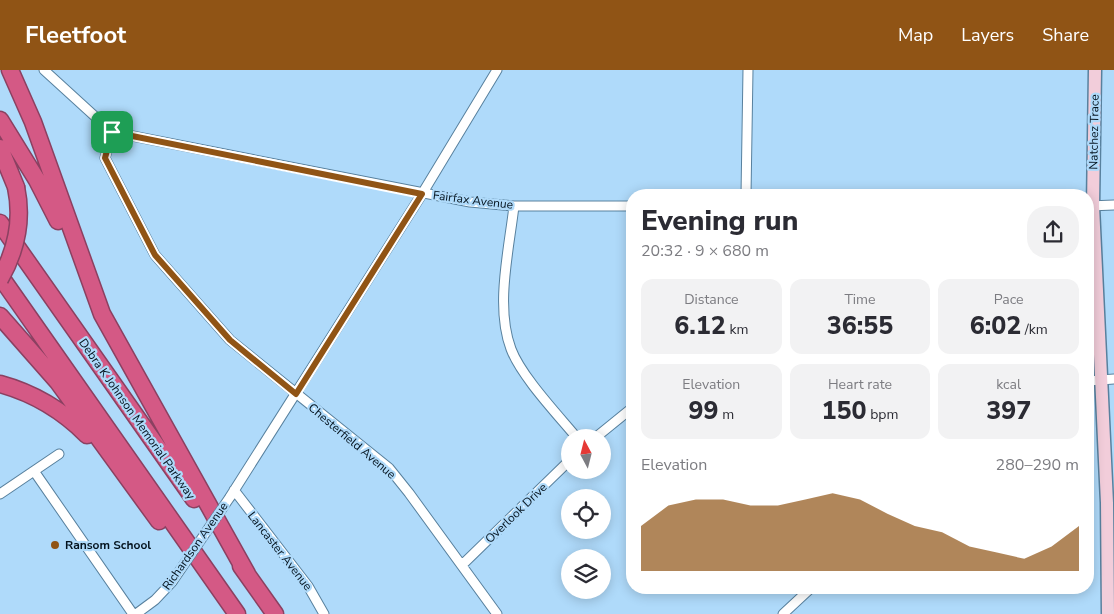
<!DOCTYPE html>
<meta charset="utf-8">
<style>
body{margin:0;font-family:"Nunito Sans",sans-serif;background:#f2f2f3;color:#2b2b33;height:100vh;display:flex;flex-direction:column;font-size:19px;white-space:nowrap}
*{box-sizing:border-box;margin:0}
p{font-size:16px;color:#7c7c81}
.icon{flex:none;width:28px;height:28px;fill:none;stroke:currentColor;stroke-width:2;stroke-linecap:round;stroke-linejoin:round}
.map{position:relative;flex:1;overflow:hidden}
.sheet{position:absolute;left:626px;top:119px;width:468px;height:405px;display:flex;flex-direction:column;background:#fff;border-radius:20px;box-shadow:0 2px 12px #0003}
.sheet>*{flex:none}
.needle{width:32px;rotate:353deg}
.fabs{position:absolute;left:561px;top:359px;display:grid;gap:10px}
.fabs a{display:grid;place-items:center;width:50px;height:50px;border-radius:50%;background:#fff;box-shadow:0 2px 12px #0003;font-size:25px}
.pin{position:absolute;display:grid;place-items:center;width:42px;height:42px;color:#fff;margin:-21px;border-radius:10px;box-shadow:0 2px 8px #0006}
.round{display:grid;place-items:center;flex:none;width:52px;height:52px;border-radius:20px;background:#f2f2f3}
.headline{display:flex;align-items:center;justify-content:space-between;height:85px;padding:0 15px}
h1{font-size:28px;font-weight:800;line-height:38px}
.metrics{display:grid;grid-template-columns:repeat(3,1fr);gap:8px;height:85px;padding:5px 15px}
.metrics div{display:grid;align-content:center;border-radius:12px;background:#f2f2f3;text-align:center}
.metrics b{font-size:25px;font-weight:800}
.metrics small{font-size:14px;font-weight:400}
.metrics p{font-size:14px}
.chart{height:140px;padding:10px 15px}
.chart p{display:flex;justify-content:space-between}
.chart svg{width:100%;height:90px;margin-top:5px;fill:#905415;opacity:.7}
header{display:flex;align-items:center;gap:30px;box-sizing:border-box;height:70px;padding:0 25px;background:#905415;color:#fff}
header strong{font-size:24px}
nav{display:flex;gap:28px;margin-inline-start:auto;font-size:18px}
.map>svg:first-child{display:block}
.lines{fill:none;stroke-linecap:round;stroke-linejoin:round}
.minor-casing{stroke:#58819e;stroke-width:11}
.secondary-casing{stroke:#58819e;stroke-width:15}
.motorway-casing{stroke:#8b4061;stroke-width:19}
.minor{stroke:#fff;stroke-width:9}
.secondary{stroke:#f2cdda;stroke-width:12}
.motorway{stroke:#d45985;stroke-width:16}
.minor-bridge-casing{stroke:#58819e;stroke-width:11;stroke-linecap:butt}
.motorway-bridge-casing{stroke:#8b4061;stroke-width:19;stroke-linecap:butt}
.minor-bridge{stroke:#fff;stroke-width:9}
.motorway-bridge{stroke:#d45985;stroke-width:16}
.route-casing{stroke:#fff;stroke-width:10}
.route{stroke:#905415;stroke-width:6}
.poi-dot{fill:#905415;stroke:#afdafa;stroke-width:2}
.labels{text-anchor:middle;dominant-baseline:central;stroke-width:4.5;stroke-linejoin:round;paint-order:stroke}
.street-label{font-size:12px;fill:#04131e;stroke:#afdafa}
.poi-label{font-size:12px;font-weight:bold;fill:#04131e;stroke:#afdafa;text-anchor:start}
</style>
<header>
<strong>Fleetfoot</strong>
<nav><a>Map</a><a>Layers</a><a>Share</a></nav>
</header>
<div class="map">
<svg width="1114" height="544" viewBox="0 0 1114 544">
<rect width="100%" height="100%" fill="#afdafa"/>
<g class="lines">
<defs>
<path id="minor" d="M44,0L112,62L470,132L514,136H632
M112,62L105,88L155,185L230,270L389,398L409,423L497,544
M746,125L748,0
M514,136C509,180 495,237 511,279C521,306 558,345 577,368
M1089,136L1114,135
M1088,311L1114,309
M595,368L632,338
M34,401L133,544
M234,420L308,516L324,544
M0,424L59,384
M230,427L422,124L497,0
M462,495L570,390
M136,544L155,530L172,512
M783,544L811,518"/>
<path id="secondary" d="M1095,0L1093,136L1107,433L1108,544"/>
<path id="motorway" d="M10,0L33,52L102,244L247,504
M0,50L37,110L58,151
M0,78L16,117
M0,153L194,429
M0,206L237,544
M0,246L58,312L159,451
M0,314C33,323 63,341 87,365
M241,496L275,544"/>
</defs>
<use href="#minor" class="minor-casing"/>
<use href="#secondary" class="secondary-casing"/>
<use href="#motorway" class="motorway-casing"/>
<use href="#minor" class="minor"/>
<use href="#secondary" class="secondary"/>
<use href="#motorway" class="motorway"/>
<defs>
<path id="minor-bridge" d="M172,512L230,427"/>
<path id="motorway-bridge" d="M0,209C16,181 23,150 16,117"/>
</defs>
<use href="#minor-bridge" class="minor-bridge-casing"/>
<use href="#motorway-bridge" class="motorway-bridge-casing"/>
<use href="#minor-bridge" class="minor-bridge"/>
<use href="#motorway-bridge" class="motorway-bridge"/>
</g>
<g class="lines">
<defs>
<path id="route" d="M112,62L422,124L296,324L230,270L155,185L105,88Z"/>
</defs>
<use href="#route" class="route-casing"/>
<use href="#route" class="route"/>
</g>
<circle class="poi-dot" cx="55" cy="475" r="5"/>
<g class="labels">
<g class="street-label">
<text transform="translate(1094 62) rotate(-89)">Natchez Trace</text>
<text transform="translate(473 130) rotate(7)">Fairfax Avenue</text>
<text transform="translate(137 349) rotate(55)">Debra K Johnson Memorial Parkway</text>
<text transform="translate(352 371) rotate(40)">Chesterfield Avenue</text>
<text transform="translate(516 443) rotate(-44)">Overlook Drive</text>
<text transform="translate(195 476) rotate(-55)">Richardson Avenue</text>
<text transform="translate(280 481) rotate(52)">Lancaster Avenue</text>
</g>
<g class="poi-label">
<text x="65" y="475">Ransom School</text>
</g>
</g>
</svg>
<div class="fabs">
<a><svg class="needle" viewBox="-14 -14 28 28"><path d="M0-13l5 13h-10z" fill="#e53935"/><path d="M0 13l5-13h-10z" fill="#7c7c81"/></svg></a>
<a><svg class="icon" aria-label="locate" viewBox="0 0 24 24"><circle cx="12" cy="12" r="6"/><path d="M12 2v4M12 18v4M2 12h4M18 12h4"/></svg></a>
<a><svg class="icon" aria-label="layers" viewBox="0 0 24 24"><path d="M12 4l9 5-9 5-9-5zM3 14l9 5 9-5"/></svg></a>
</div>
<div class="pin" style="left:112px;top:62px;background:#1e9e55"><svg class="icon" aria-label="arrive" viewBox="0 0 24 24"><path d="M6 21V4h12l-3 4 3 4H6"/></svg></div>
<section class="sheet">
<div class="headline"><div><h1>Evening run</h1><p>20:32 · 9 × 680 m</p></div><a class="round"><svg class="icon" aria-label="share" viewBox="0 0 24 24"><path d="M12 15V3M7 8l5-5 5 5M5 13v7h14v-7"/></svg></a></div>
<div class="metrics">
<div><p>Distance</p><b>6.12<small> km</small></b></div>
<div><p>Time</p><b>36:55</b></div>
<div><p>Pace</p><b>6:02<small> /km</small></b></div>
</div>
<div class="metrics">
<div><p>Elevation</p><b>99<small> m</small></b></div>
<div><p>Heart rate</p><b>150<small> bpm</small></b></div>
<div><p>kcal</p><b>397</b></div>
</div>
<div class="chart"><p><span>Elevation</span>280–290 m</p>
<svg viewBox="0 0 160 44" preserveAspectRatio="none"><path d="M0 44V22L10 12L20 9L30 9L40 12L50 12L60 9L70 6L80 9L90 16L100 22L110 25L120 32L130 35L140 38L150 32L160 22V44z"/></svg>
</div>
</section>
</div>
